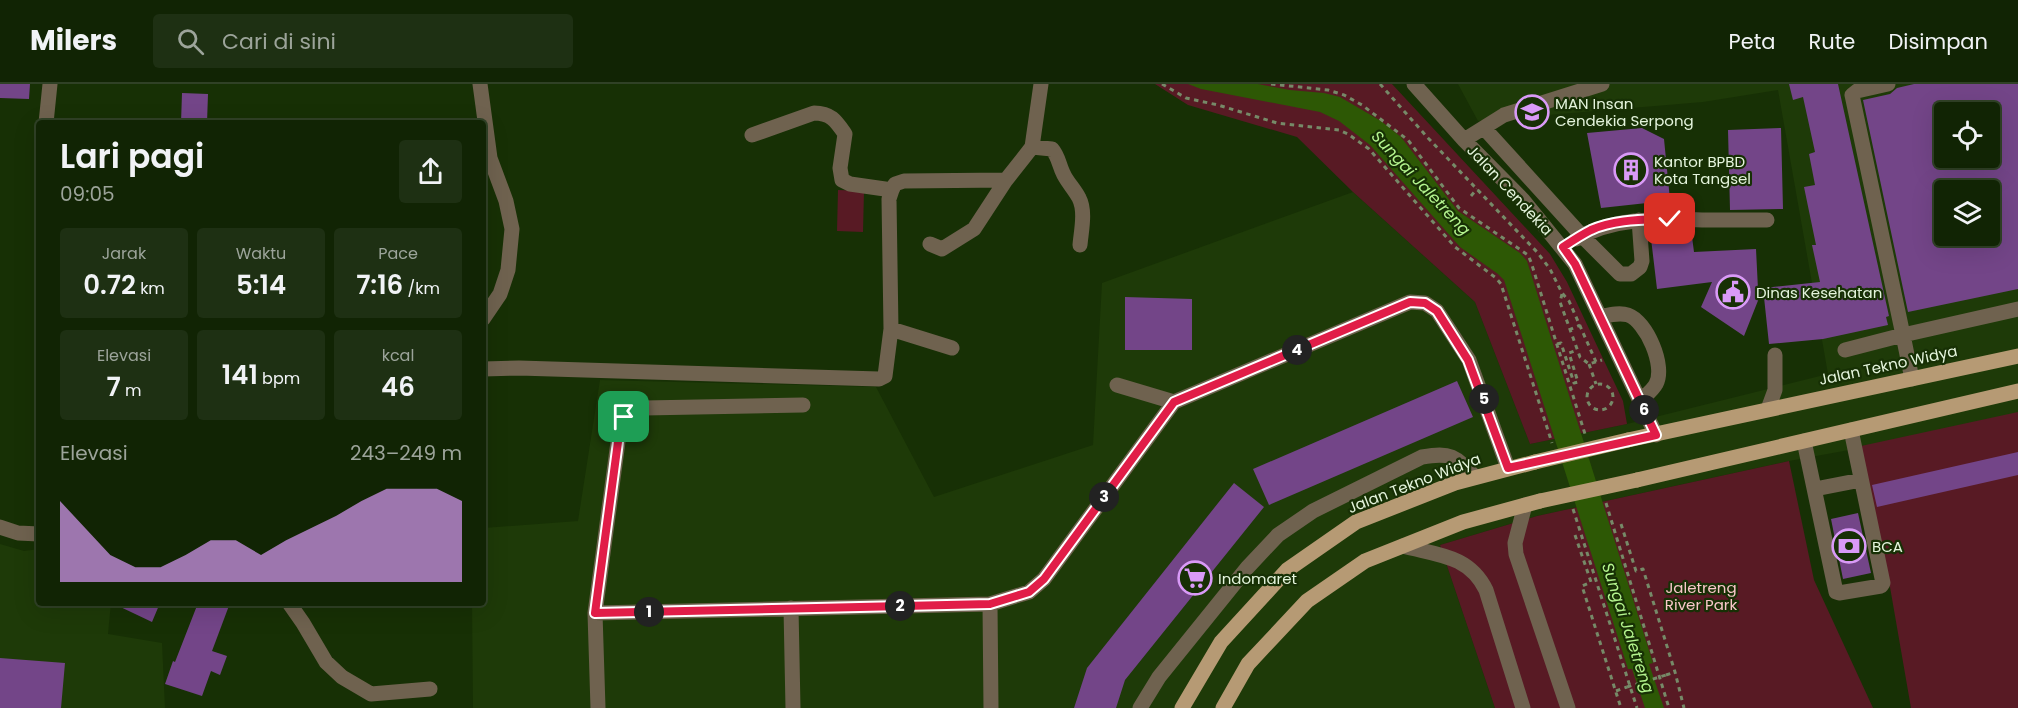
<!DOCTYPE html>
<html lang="id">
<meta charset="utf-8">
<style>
body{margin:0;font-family:Poppins,sans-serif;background:#1e3013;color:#f1f3f6;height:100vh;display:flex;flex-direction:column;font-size:22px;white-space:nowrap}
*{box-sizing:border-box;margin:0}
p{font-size:20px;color:#9ca49a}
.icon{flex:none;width:33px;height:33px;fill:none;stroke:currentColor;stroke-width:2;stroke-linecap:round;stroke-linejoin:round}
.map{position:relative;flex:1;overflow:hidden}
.panel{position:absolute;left:36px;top:36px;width:450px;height:486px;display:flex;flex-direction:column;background:#112404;border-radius:6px;box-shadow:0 6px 24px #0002,0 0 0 2px #304126}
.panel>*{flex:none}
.controls{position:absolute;left:1934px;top:18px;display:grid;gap:12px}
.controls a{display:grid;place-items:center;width:66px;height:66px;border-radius:6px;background:#112404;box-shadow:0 6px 24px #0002,0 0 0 2px #304126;font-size:30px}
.pin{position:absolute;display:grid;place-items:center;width:51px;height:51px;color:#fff;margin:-26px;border-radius:12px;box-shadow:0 3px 9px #0006}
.km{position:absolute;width:30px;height:30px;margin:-15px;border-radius:50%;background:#222;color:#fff;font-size:16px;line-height:30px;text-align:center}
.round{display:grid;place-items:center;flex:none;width:63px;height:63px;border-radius:6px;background:#1e3013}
.overview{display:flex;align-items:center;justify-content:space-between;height:102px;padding:0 24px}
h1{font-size:33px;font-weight:600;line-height:45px}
.figures{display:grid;grid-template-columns:repeat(3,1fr);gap:9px;height:102px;padding:6px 24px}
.figures div{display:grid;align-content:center;border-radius:6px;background:#1e3013;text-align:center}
.figures b{font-size:26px;font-weight:600}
.figures small{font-size:16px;font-weight:400}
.figures p{font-size:16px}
.chart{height:168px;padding:12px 24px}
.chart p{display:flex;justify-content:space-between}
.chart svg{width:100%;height:108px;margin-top:6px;fill:#d99af7;opacity:.7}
header{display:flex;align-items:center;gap:36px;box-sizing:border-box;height:84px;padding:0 30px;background:#112404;border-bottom:2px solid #304126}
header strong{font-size:28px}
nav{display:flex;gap:33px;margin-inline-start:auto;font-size:21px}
.search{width:420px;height:54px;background:#1e3013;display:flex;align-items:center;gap:15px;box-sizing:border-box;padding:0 21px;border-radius:6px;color:#9ca49a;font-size:22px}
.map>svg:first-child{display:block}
.built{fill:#1e3a08;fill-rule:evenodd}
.green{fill:#581a24}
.water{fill:#2d5805}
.building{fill:#734588;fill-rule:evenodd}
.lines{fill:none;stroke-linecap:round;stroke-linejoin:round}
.path{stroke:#768a68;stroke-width:3;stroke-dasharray:4.5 4.5;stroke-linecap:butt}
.minor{stroke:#6f624f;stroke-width:15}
.major{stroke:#b69a74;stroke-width:15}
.path-bridge{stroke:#768a68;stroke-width:3;stroke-dasharray:4.5 4.5;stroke-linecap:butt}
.major-bridge{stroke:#b69a74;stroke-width:15}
.route-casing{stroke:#fff;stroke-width:12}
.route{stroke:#e11d48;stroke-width:8}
.labels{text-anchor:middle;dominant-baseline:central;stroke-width:4.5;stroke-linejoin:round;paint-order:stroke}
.poi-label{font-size:15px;fill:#e4f4dc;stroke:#173005;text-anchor:start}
.street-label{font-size:15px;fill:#e4f4dc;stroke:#173005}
.park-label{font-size:15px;fill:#fac7ca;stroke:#173005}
.water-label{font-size:16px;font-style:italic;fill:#b4f48e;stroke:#173005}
</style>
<header>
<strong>Milers</strong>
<div class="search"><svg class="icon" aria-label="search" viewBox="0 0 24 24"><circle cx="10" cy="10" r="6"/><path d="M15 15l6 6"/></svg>Cari di sini</div>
<nav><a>Peta</a><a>Rute</a><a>Disimpan</a></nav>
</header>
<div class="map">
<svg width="2018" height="624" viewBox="0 0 2018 624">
<rect width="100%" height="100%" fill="#173005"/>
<path class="built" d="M1458,0H2018V335L1789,377L1537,432L1440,461L1495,624H473L472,519H483V444L578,437L600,296L876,303L934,413L1093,361L1102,199L1353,108L1475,218L1530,360L1627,340L1828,290L1778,6L1703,18L1478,37ZM1944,28H1989V74H1944ZM1944,106H1989V152H1944Z
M0,460L24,467L39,465V519H111L108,550L162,559L165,624H0Z"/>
<path class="green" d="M1155,0H1392L1550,170L1567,198L1623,317L1627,340L1530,360L1475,218L1353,108L1297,53L1188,21Z
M838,106L864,107L863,148L837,147Z
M2018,328V624H1911L1890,503L1861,362Z
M1789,377L1814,496L1873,624H1495L1440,461L1537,432Z"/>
<path class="water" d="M1188,0H1258L1290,6L1324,9L1340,13L1381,37L1401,53L1458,127L1520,169L1527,177L1653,579L1649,580L1664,624H1645L1632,585H1628L1504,196L1498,190L1460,163L1370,61L1339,37L1320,28L1201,5Z"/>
<path class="building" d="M0,0H30L29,15L0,14Z
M1789,0H1838L1889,232L1886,233L1888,241L1823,255L1769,260L1763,204L1820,198L1812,161H1816L1804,103L1815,101L1809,70L1815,68L1803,13L1793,16Z
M1914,0H2018V205L1908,228L1863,16L1890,10L1897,4ZM1944,28H1989V74H1944ZM1944,106H1989V152H1944Z
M182,9L208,10L207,39H181Z
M1642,44L1664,55L1671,126H1648L1647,119L1601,124L1587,49Z
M1781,44L1783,125L1730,126L1728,46Z
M1691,145L1694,168L1756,165L1758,205L1763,204L1744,252L1701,223L1712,198L1657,205L1650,146Z
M1125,213L1192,215V266H1125Z
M1457,297L1473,333L1269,421L1253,385Z
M2018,368V391L1877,423L1872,401Z
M1234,399L1264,423L1125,596L1116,624H1074L1087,584Z
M1858,429L1871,489L1843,495L1831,435Z
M112,519H160L152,538Z
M198,519H230L212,567L227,572L220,591L211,587L202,612L165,600L173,577L175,578Z
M0,574L65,579L61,624H0Z"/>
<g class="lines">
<path class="path" d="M1162,0L1186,14L1218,21L1277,39L1339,46L1348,50L1369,65L1455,163L1496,194L1501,200L1552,359
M1271,0L1328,6L1344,11L1362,21L1408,56L1459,124L1528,171L1531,178L1585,350
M1380,0L1428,54L1537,168L1550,185L1562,209L1569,217L1596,278
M1471,112L1477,105
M1562,210L1560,218L1580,273L1589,280L1602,276
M1569,246L1580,241
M1557,260L1561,259L1574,299L1578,298L1569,269L1577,266
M1589,280L1596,300
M1587 313a13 13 0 1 1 26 0a13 13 0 1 1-26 0Z
M1606,419L1669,624
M1573,425L1637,624
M1621,440L1636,487L1643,485L1675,588L1684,624
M1575,451L1591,498L1582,502L1621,624
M1666,591L1675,588
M1616,607L1627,603"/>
<path class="minor" d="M480,0L490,74L483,75
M1414,0L1464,56L1523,116L1575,180L1656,351
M46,39L50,0
M1484,44L1582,152L1620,190H1631L1640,183L1642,177L1639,136
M1464,56L1504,31L1602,0
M1032,63L1052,65C1059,73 1059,82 1064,91C1068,99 1075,106 1079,114C1086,127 1081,148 1080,161
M892,106L895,100L904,97L1006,96L1032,63L1041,0
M1576,155C1616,132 1661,135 1706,136C1726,136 1747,136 1767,136
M930,160L942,165L974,145L1006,96
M1600,233C1609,231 1619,228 1628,231C1646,237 1666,282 1656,300C1653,306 1645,312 1640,317
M483,235L500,210L508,186L512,145L506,117L490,74
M891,245L952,264
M1845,266L1903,251L1852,11L1857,7L1888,0
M483,285L519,284L879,295L885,292L891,245L889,115L892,106L850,100L842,96L840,84L845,50C836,37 831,29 814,29L752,51
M1912,295L1903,251L2018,225
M1117,301L1174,318
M1768,325L1775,306V271
M1804,357L1836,508L1839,509L1881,502L1883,499L1851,346
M1815,405L1861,396
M1525,421L1515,459L1516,470L1568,624
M0,443L18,449L39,450
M1403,462C1437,471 1469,471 1486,506L1523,624
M289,519L303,539L326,578L342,593L371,610L430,605
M990,520L991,624
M791,524L793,624
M595,529L990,520L1029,508L1044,495L1174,318L1410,218L1425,219L1437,227L1469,276L1508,384
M598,624L595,529L620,343C625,330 630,327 644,324L803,321
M1140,624L1159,593L1247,484L1278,451L1313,427L1422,373C1451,368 1455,372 1475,393"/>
<path class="major" d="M1628,356L2018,272
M1637,396L2018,307
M1182,624L1221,558L1287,486L1356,438L1455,399L1535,378
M1223,624L1248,580L1307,517L1365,477L1463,438L1540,417"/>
<path class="path-bridge" d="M1627,603L1666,591"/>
<path class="major-bridge" d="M1535,378L1628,356
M1540,417L1637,396"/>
</g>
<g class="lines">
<defs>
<path id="route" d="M624,333L620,343L595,529L990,520L1029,508L1044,495L1174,318L1410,218L1425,219L1437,227L1468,276L1508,384L1656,351L1575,180L1563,163C1572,157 1581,151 1591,146C1615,135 1644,136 1670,135"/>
</defs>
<use href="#route" class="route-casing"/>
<use href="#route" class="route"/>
</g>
<defs>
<symbol id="school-ring" viewBox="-11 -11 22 22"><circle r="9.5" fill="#173005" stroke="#d99af7" stroke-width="1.5"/><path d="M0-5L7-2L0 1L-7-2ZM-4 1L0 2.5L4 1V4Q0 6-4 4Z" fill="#d99af7"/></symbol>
<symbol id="building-ring" viewBox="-11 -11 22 22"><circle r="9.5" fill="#173005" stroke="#d99af7" stroke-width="1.5"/><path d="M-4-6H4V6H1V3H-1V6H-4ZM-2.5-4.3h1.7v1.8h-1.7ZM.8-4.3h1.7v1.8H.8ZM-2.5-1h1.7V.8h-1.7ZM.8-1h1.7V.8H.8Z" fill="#d99af7"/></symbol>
<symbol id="civic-ring" viewBox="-11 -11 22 22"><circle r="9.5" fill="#173005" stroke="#d99af7" stroke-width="1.5"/><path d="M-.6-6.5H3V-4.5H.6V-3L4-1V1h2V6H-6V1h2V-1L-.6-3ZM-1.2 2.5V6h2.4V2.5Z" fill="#d99af7"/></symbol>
<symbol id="bank-ring" viewBox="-11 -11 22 22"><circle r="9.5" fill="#173005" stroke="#d99af7" stroke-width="1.5"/><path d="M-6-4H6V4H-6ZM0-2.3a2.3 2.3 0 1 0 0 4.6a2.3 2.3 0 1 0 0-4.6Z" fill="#d99af7"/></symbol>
<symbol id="supermarket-ring" viewBox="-11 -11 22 22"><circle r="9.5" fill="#173005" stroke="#d99af7" stroke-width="1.5"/><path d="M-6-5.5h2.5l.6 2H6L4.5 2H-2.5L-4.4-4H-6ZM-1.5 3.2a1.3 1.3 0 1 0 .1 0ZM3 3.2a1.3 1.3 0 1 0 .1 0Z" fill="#d99af7"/></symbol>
</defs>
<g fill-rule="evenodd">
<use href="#school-ring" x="1513" y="9" width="38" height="38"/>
<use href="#building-ring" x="1612" y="67" width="38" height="38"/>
<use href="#civic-ring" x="1714" y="189" width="38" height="38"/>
<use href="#bank-ring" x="1830" y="443" width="38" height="38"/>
<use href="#supermarket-ring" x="1176" y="475" width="38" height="38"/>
</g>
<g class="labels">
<g class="poi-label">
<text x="1555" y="19">MAN Insan<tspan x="1555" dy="17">Cendekia Serpong</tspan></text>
<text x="1654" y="77">Kantor BPBD<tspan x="1654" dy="17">Kota Tangsel</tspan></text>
<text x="1756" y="208">Dinas Kesehatan</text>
<text x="1872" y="462">BCA</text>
<text x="1218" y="494">Indomaret</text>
</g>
<g class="street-label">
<text transform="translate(1510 106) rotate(47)">Jalan Cendekia</text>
<text transform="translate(1888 281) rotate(-12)">Jalan Tekno Widya</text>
<text transform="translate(1414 399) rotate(-21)">Jalan Tekno Widya</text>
</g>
<g class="park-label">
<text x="1701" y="503">Jaletreng<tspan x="1701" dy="17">River Park</tspan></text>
</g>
<g class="water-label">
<text transform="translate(1421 99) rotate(47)">Sungai Jaletreng</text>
<text transform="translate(1628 544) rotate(72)">Sungai Jaletreng</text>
</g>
</g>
</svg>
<div class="controls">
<a><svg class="icon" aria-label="locate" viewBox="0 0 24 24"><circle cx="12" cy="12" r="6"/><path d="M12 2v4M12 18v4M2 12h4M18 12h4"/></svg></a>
<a><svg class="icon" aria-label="layers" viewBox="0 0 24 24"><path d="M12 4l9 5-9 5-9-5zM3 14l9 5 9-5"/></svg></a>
</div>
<div class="pin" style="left:624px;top:333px;background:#1e9e55"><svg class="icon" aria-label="arrive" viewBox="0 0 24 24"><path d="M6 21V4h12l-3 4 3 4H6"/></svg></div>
<div class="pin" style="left:1670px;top:135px;background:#d93025"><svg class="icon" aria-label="check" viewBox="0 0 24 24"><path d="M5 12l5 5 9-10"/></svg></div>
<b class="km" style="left:649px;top:528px">1</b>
<b class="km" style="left:900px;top:522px">2</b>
<b class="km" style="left:1104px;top:413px">3</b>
<b class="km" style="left:1297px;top:266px">4</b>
<b class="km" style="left:1484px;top:315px">5</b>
<b class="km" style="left:1644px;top:326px">6</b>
<section class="panel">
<div class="overview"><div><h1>Lari pagi</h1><p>09:05</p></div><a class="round"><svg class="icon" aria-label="share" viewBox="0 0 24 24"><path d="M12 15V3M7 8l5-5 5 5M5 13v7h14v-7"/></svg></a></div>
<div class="figures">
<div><p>Jarak</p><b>0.72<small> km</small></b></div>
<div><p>Waktu</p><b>5:14</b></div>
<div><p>Pace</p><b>7:16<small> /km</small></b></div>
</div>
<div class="figures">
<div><p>Elevasi</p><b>7<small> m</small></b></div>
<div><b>141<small> bpm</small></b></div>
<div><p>kcal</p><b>46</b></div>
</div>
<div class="chart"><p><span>Elevasi</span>243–249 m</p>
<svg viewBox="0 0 160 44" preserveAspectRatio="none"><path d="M0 44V11L10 22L20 33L30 38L40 38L50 33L60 27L70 27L80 33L90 27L100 22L110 17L120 11L130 6L140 6L150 6L160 11V44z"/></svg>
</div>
</section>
</div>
